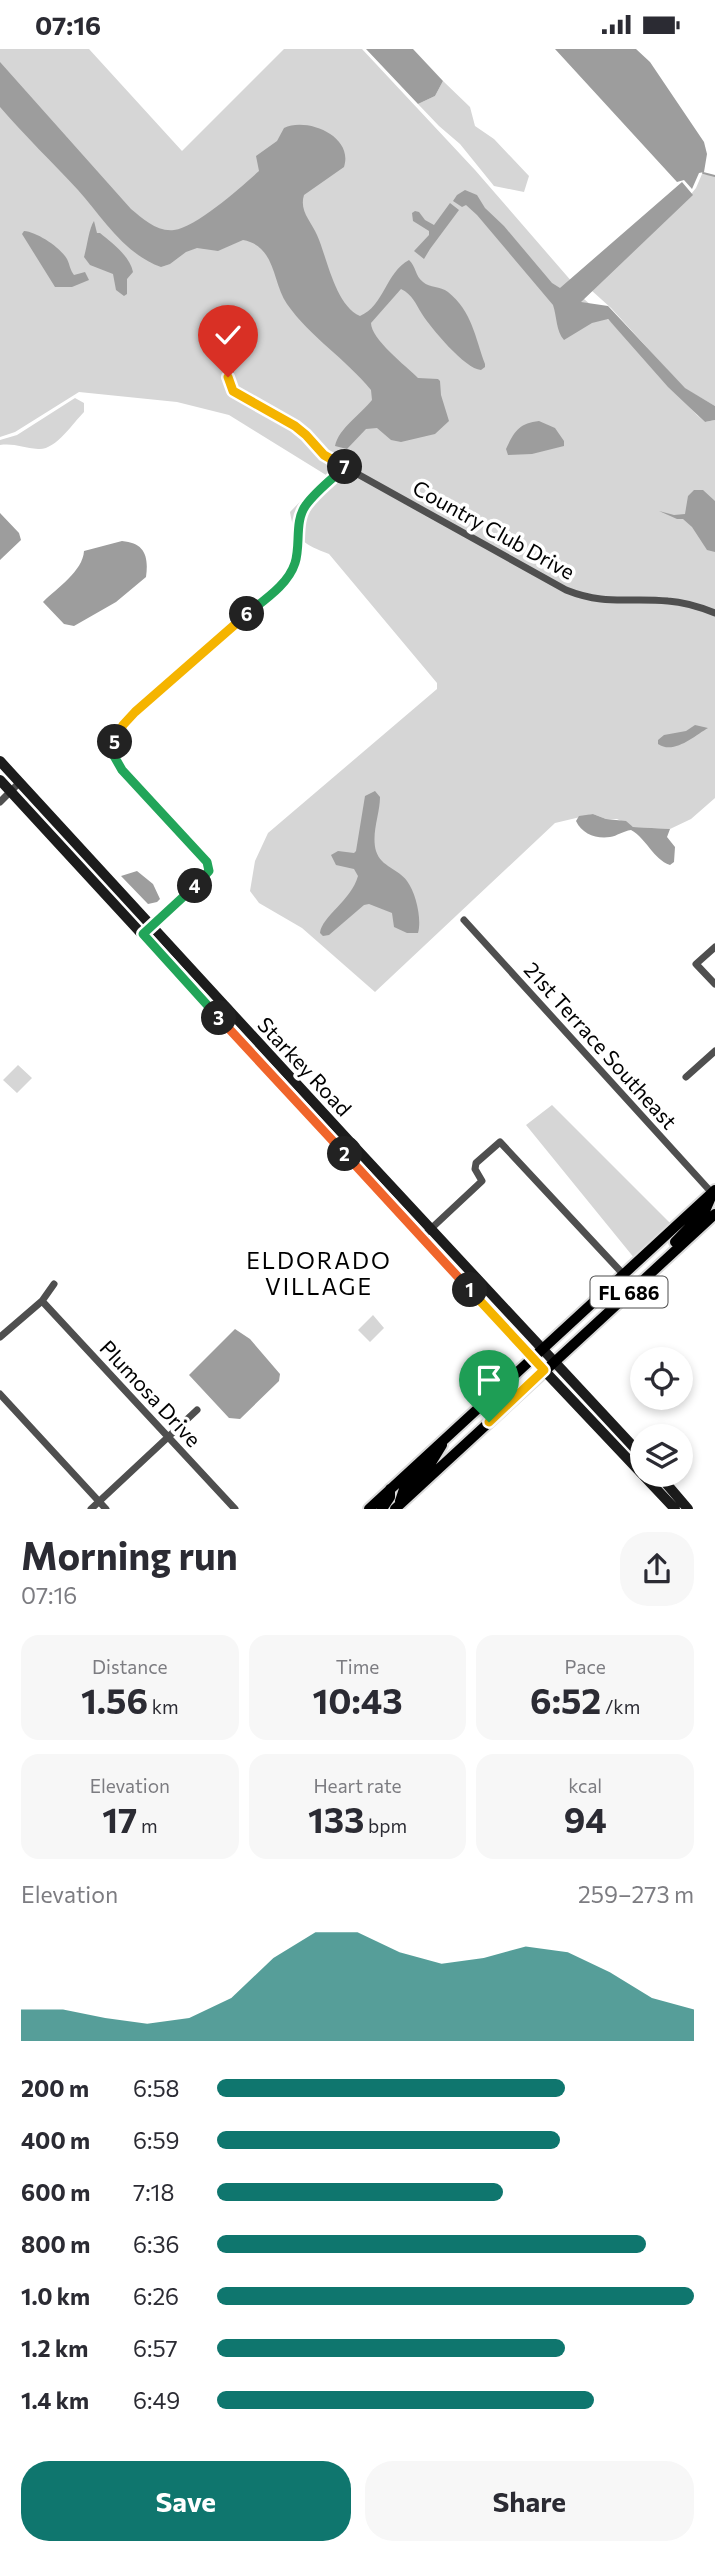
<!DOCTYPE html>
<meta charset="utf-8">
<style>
body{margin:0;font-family:Commissioner,sans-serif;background:#f7f7f7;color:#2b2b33;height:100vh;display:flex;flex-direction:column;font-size:26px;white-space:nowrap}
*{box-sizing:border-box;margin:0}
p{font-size:23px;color:#7c7c81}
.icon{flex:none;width:38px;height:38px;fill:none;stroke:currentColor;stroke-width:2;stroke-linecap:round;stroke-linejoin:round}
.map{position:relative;height:1460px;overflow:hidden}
.panel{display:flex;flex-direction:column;background:#fff;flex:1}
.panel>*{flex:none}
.tools{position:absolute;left:630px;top:1298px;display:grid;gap:14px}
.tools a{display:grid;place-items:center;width:63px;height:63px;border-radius:50%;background:#fff;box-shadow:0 4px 10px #0003;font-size:35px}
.pin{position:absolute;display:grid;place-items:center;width:60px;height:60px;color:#fff;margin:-72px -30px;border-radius:50% 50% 50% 0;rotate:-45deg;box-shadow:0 0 7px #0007}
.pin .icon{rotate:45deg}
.km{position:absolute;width:35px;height:35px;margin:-18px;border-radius:50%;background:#222;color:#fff;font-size:19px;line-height:35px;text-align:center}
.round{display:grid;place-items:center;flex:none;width:74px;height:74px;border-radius:28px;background:#f7f7f7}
.summary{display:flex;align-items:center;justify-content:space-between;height:119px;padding:0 21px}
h1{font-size:38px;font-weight:700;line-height:52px}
.metrics{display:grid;grid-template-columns:repeat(3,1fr);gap:10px;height:119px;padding:7px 21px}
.metrics div{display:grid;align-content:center;border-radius:18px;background:#f7f7f7;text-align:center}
.metrics b{font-size:35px;font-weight:700}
.metrics small{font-size:19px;font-weight:400}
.metrics p{font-size:19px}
.chart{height:196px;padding:14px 21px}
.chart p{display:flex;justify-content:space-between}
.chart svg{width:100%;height:126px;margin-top:7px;fill:#0f766e;opacity:.7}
.action{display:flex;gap:14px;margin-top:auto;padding:14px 21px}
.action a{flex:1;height:80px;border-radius:28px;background:#0f766e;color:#fff;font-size:28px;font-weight:700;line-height:80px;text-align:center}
.action a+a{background:#f7f7f7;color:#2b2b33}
ul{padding:0 21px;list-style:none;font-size:23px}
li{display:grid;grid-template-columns:112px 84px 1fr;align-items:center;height:52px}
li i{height:18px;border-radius:9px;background:#0f766e}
.status{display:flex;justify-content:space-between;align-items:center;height:49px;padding:0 35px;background:#fff;direction:ltr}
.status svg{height:19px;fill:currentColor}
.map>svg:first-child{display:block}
.green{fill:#d6d6d6}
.water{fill:#9d9d9d}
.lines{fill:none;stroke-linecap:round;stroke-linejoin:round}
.stream{stroke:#9d9d9d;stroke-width:2}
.primary-casing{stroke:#dbdbdb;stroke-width:14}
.minor{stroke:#4f4f4f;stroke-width:7}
.secondary{stroke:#1c1c1c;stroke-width:10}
.primary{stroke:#000;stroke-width:10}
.split-1-casing{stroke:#fff;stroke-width:14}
.split-2-casing{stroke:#fff;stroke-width:14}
.split-3-casing{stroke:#fff;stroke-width:14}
.split-4-casing{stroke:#fff;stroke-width:14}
.split-5-casing{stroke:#fff;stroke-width:14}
.split-6-casing{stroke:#fff;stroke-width:14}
.split-7-casing{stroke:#fff;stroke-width:14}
.split-8-casing{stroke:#fff;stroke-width:14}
.split-1{stroke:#f5b400;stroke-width:9}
.split-2{stroke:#f0652b;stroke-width:9}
.split-3{stroke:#f0652b;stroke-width:9}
.split-4{stroke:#22a559;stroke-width:9}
.split-5{stroke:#22a559;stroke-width:9}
.split-6{stroke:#f5b400;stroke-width:9}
.split-7{stroke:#22a559;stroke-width:9}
.split-8{stroke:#f5b400;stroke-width:9}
.labels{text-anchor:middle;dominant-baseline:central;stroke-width:7;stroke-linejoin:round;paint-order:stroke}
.shield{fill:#fff;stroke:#4c4c4c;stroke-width:2}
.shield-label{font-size:19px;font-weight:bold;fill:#000}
.street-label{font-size:21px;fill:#000;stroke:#fff}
.neighbourhood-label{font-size:23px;letter-spacing:2px;fill:#000;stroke:#fff}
</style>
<div class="status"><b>07:16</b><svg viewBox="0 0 49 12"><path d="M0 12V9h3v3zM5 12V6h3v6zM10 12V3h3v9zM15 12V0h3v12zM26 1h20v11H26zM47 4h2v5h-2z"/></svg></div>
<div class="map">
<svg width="715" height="1460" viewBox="0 0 715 1460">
<rect width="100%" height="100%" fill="#fff"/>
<path class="green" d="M0,0H89L182,102L284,0H362L475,121L573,234L584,250L612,274L697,366L705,373L715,371V749L691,770L670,780L633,778L617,770H606L593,765L555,774L375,943L302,879L259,854L250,842L255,812L268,784L437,640V634L329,505C305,496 294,490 290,463L326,426L229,366L177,353L79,343L15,383L0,388Z
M443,32L470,58L475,77L494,90L529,127L524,143L494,137L460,95L439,77L418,55L435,47Z
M702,125L715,127V357L684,339L611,259L591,241L687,150L696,139Z
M75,349L84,354V363C73,374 55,402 38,400C24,399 14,394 0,396V391L17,386Z
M18,1016L32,1029L17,1044L3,1031Z
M552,1056L672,1176L635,1210L526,1076Z
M373,1266L384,1279L370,1293L358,1281Z"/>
<path class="water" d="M366,0H413L443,32L435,47L418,55Z
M555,0H636L650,13L704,93L707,105L704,123L699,124L692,140L684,131L677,133Z
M0,13L131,160C143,170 157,183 174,181C197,178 241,138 259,122L256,107L277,92L284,79C307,68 354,87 344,118L304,146C299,162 311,172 317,186C327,208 335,256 360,267C384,257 386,223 409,211C416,217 415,227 423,233C430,239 440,237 448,243C472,262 475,288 485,315V318L481,321C465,320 431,279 422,265C415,254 413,246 401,240L371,274C371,290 406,317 418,329L438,330L440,332L441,346L449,372L435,385L401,393L391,391L377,379L366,380L347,400L335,397C339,379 360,366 372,351L371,341C346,310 310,288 287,255C272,233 276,197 243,191L218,202L197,199L186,203L170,215L161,218C124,205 103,169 78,141C52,113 25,87 0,58Z
M682,133L693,146L581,253L608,257L685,339L715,357V371L705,373L668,338L608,270L592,274L564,291C556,282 557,268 553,256L477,166L466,156L462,158L453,152L457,146L465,141L477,146L485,159L504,177L552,234L560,239Z
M450,154L459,161L430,200L424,210L414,202L429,186V182L413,172L412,164L415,162L419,163L425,171L434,176Z
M94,172L97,184H100C112,194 130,207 133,223L127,230V245L124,247L116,241L113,225L90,216L84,208C87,198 89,179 94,172Z
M24,182C37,183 60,198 67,210C70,216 70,221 74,226L85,223L89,231L72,238H55L22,185Z
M539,372L555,379L564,392V397L532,405L508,406L506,400C514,383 519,374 539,372Z
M694,441H703L715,452V503L707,501L692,478L683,470H677L659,462L674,466L685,465L688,447Z
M0,464L19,484L21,491L0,511Z
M122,492C144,494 149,506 146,528L116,553L74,577L64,575L43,553C57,539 83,522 84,502Z
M695,676L708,679C694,687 674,706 658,695V691L664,686L686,682Z
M375,742L380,748C380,765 371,784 376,802C381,818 399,820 407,832C416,844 422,870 418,884H407L394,878L392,864L369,855L364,856L329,886L323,887L320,884C322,867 351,852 358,827L354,820L336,816L331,806L338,802L354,804L356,802L365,747Z
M593,765L606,770L626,772L633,778L670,780L667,788L675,798L674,813L670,816C653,810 647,790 631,781C623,782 617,787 610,788C596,790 582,785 576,772L579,767Z
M137,822L153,835L160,850L157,853L148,855L121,827Z
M235,1280L250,1290L280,1325L279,1332L240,1370L229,1369L189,1326Z"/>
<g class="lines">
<path class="stream" d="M703,124L715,127"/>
<defs>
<path id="primary" d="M675,1193L705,1162L712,1146
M400,1452L404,1440L431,1414L442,1396
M369,1460L715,1141
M382,1460L390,1448V1440
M395,1460L715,1165"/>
</defs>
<use href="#primary" class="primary-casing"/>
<path class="minor" d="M231,320L228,328L233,342L295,377L306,386L324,406L345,418
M0,753L20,733
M464,871L712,1144
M149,880L209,822L207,813L122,721C108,696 117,683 135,663L284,533L294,516L300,488L299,469L306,457L345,418L566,541C606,557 628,548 668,552C684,553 700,558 715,564
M715,898L696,915L715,935
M686,1028L715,1002
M421,1189L482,1132L475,1120L476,1114L500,1093L623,1225
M42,1252L235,1460
M0,1288L42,1252L54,1235
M0,1345L106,1460
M91,1460L197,1361"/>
<path class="secondary" d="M0,712L350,1093L642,1407
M0,731L522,1298L642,1425
M643,1426L675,1460
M659,1426L688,1460"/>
<use href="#primary" class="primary"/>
</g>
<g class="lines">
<defs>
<path id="split-1" d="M470,1241L544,1321L489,1373"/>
<path id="split-2" d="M345,1105L470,1241"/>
<path id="split-3" d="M219,969L345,1105"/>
<path id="split-4" d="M195,837L143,885L219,969"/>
<path id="split-5" d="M115,693L114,707L122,721L207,813L209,822L195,837"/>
<path id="split-6" d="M115,693L123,676L135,663L247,565"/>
<path id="split-7" d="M247,565C264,551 288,536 295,514C301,496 294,472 306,456C316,442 332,430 345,418"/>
<path id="split-8" d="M228,328L233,342L295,377L306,386L324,406L345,418"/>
</defs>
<use href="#split-1" class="split-1-casing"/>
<use href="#split-2" class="split-2-casing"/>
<use href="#split-3" class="split-3-casing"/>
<use href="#split-4" class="split-4-casing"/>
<use href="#split-5" class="split-5-casing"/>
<use href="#split-6" class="split-6-casing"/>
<use href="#split-7" class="split-7-casing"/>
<use href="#split-8" class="split-8-casing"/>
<use href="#split-1" class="split-1"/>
<use href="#split-2" class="split-2"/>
<use href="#split-3" class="split-3"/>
<use href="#split-4" class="split-4"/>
<use href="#split-5" class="split-5"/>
<use href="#split-6" class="split-6"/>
<use href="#split-7" class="split-7"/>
<use href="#split-8" class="split-8"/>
</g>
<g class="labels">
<rect class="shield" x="590.5" y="1227.5" width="77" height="31" rx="5"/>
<g class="shield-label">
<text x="629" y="1243">FL 686</text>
</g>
<g class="street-label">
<text transform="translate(494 480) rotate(29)">Country Club Drive</text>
<text transform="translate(601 996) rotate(48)">21st Terrace Southeast</text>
<text transform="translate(305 1017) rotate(47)">Starkey Road</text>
<text transform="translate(151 1344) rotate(47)">Plumosa Drive</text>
</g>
<g class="neighbourhood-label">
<text x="319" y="1211">ELDORADO<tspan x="319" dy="26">VILLAGE</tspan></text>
</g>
</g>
</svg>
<div class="tools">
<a><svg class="icon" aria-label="locate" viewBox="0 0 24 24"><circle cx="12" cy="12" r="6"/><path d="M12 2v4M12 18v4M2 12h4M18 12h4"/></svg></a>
<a><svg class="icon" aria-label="layers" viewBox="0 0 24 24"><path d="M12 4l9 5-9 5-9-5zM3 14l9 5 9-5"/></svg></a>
</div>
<div class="pin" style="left:489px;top:1373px;background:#1e9e55"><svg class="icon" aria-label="arrive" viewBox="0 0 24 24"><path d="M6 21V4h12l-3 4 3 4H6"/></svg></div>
<div class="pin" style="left:228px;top:328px;background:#d93025"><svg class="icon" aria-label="check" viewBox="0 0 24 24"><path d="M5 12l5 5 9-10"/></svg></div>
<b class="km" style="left:470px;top:1241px">1</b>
<b class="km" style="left:345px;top:1105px">2</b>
<b class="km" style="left:219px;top:969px">3</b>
<b class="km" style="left:195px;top:837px">4</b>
<b class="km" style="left:115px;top:693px">5</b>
<b class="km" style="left:247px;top:565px">6</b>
<b class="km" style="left:345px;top:418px">7</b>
</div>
<section class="panel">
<div class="summary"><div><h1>Morning run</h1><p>07:16</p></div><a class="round"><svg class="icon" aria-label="share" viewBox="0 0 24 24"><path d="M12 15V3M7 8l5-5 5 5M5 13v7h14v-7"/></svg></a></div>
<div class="metrics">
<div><p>Distance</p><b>1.56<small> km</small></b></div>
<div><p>Time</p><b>10:43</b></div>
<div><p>Pace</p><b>6:52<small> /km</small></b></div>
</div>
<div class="metrics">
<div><p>Elevation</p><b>17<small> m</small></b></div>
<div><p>Heart rate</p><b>133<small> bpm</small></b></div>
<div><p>kcal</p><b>94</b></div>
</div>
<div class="chart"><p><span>Elevation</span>259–273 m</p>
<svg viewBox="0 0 160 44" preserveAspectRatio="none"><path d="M0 44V33L10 33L20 36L30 38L40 36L50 29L60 15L70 6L80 6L90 13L100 17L110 15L120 11L130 13L140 20L150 29L160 33V44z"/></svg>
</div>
<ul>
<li><b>200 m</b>6:58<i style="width:73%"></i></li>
<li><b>400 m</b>6:59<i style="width:72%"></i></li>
<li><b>600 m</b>7:18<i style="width:60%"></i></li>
<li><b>800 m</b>6:36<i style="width:90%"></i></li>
<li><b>1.0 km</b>6:26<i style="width:100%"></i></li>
<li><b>1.2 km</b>6:57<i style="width:73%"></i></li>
<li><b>1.4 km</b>6:49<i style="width:79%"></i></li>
</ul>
<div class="action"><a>Save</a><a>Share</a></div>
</section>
